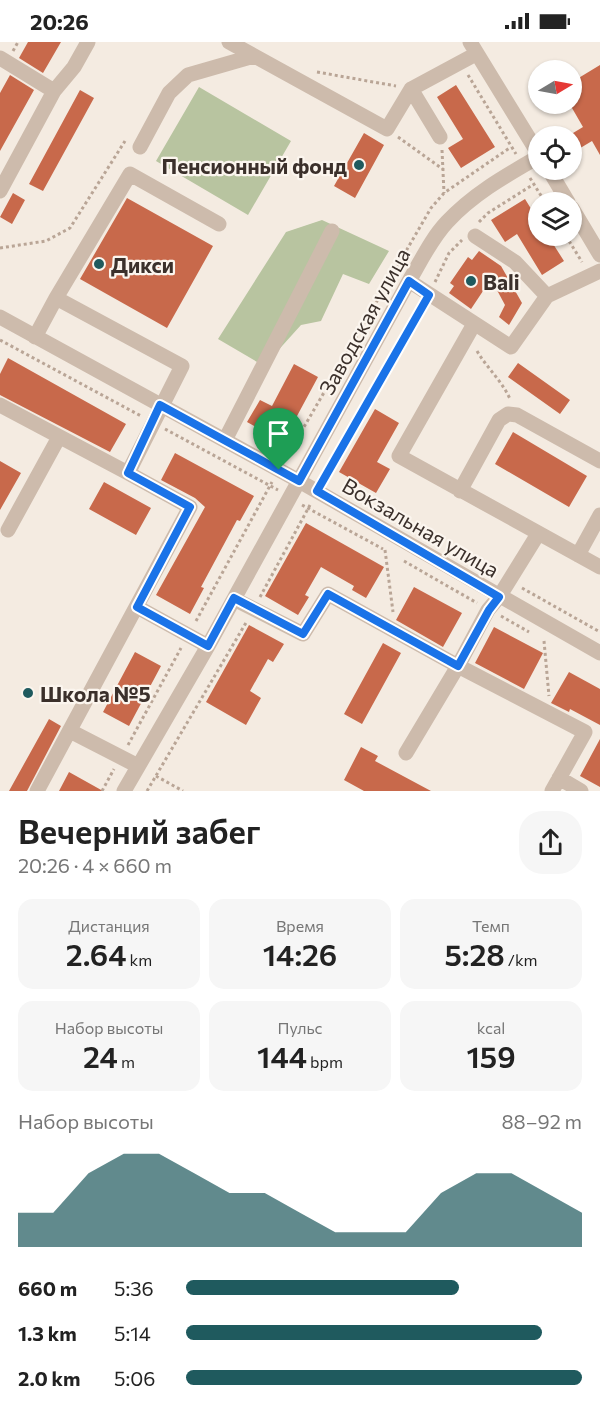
<!DOCTYPE html>
<html lang="ru">
<meta charset="utf-8">
<style>
body{margin:0;font-family:Commissioner,sans-serif;background:#f6f6f6;color:#222;height:100vh;display:flex;flex-direction:column;font-size:22px;white-space:nowrap}
*{box-sizing:border-box;margin:0}
p{font-size:20px;color:#767676}
.icon{flex:none;width:33px;height:33px;fill:none;stroke:currentColor;stroke-width:2;stroke-linecap:round;stroke-linejoin:round}
.map{position:relative;height:749px;overflow:hidden}
.side{display:flex;flex-direction:column;background:#fff;flex:1}
.side>*{flex:none}
.needle{width:39px;rotate:80deg}
.fabs{position:absolute;left:528px;top:18px;display:grid;gap:12px}
.fabs a{display:grid;place-items:center;width:54px;height:54px;border-radius:50%;background:#fff;box-shadow:0 2px 4px #0004;font-size:30px}
.pin{position:absolute;display:grid;place-items:center;width:51px;height:51px;color:#fff;margin:-62px -26px;border-radius:50% 50% 50% 0;rotate:-45deg;box-shadow:0 0 6px #0007}
.pin .icon{rotate:45deg}
.round{display:grid;place-items:center;flex:none;width:63px;height:63px;border-radius:24px;background:#f6f6f6}
.overview{display:flex;align-items:center;justify-content:space-between;height:102px;padding:0 18px}
h1{font-size:33px;font-weight:600;line-height:45px}
.metrics{display:grid;grid-template-columns:repeat(3,1fr);gap:9px;height:102px;padding:6px 18px}
.metrics div{display:grid;align-content:center;border-radius:15px;background:#f6f6f6;text-align:center}
.metrics b{font-size:30px;font-weight:600}
.metrics small{font-size:16px;font-weight:400}
.metrics p{font-size:16px}
.chart{height:168px;padding:12px 18px}
.chart p{display:flex;justify-content:space-between}
.chart svg{width:100%;height:108px;margin-top:6px;fill:#1f5a5e;opacity:.7}
ul{padding:0 18px;list-style:none;font-size:20px}
li{display:grid;grid-template-columns:96px 72px 1fr;align-items:center;height:45px}
li i{height:15px;border-radius:8px;background:#1f5a5e}
.status{display:flex;justify-content:space-between;align-items:center;height:42px;padding:0 30px;background:#fff;direction:ltr}
.status svg{height:16px;fill:currentColor}
.map>svg:first-child{display:block}
.green{fill:#b8c4a0}
.building{fill:#c8694b}
.lines{fill:none;stroke-linecap:round;stroke-linejoin:round}
.path{stroke:#b9a596;stroke-width:3;stroke-dasharray:3 3;stroke-linecap:butt}
.minor{stroke:#cdbbac;stroke-width:15}
.route-casing{stroke:#fff;stroke-width:12}
.route{stroke:#1a73e8;stroke-width:8}
.poi-dot{fill:#1f5a5e;stroke:#fbf5ee;stroke-width:2}
.labels{text-anchor:middle;dominant-baseline:central;stroke-width:4.5;stroke-linejoin:round;paint-order:stroke}
.poi-label{font-size:21px;font-weight:bold;fill:#3b302b;stroke:#fbf5ee;text-anchor:start}
.street-label{font-size:21px;fill:#3b302b;stroke:#fbf5ee}
</style>
<div class="status"><b>20:26</b><svg viewBox="0 0 49 12"><path d="M0 12V9h3v3zM5 12V6h3v6zM10 12V3h3v9zM15 12V0h3v12zM26 1h20v11H26zM47 4h2v5h-2z"/></svg></div>
<div class="map">
<svg width="600" height="749" viewBox="0 0 600 749">
<rect width="100%" height="100%" fill="#f4ebe1"/>
<path class="green" d="M199,45L291,99L248,173L156,119Z
M322,178L389,209L369,242L343,232L321,279L301,283L264,324L218,297L286,190Z"/>
<path class="building" d="M28,0H61L43,31L19,16Z
M600,23V113L592,99L577,108L572,99V94H568L583,85L572,66V40Z
M10,33L34,48L0,109V51Z
M456,43L495,105L461,126L448,106L463,97L437,55Z
M80,48L94,56L43,149L29,142Z
M364,91L384,103L355,156L334,144Z
M13,151L25,158L12,182L0,175Z
M127,156L213,204L167,286L80,237Z
M525,157L538,178V194H548L564,219L542,233L517,192L505,200L491,178Z
M479,209L501,224L522,261L509,283L499,275L505,263L491,237L471,267L449,251L454,244L450,241L468,215L472,218Z
M8,316L126,382L110,410L0,353V332Z
M518,321L570,358L560,372L508,335Z
M294,322L318,335L283,400L247,380L260,358L272,364Z
M375,367L399,381L377,420L390,427L376,451L339,430Z
M513,390L587,434L569,465L495,422Z
M175,411L254,454L240,479L237,478L201,545L204,546L190,572L156,553L205,465L195,456L161,438Z
M0,419L21,431L0,468Z
M104,440L151,466L136,493L89,467Z
M306,481L384,525L366,556L352,548L354,544L321,525L305,553L309,555L298,573L265,554Z
M414,545L462,571L443,605L396,578Z
M249,583L284,602L273,620L268,617L250,649L261,656L246,683L206,660Z
M494,585L543,611L524,647L475,621Z
M383,601L401,611L362,682L344,672Z
M135,610L161,624L129,684L103,670Z
M569,630L600,647V683L570,667L569,670L551,661Z
M49,677L61,684L27,749H9Z
M600,697V745L580,734Z
M361,705L378,714L375,719L431,749H364L344,738Z
M69,730L103,749H59Z"/>
<g class="lines">
<path class="path" d="M13,9L18,0
M317,30L396,44
M468,33L516,112
M398,95L444,128
M442,108L444,151
M530,136L545,160
M479,180L488,171L534,142
M566,194L582,220
M0,206L46,199L70,186L125,99
M435,240L449,211L462,198
M0,298L141,374
M477,309C487,326 502,339 510,357
M165,387L278,448
M286,416L431,166L444,151L511,105
M324,436L422,265
M302,463L383,507
M385,508L393,570
M467,515L495,531
M404,519L477,561
M522,546L600,590
M260,555L310,463
M501,574L529,590
M196,579L272,440
M544,599L549,654
M128,703L181,606
M156,734L183,749
M102,749L114,727
M147,749L247,579"/>
<path class="minor" d="M229,0L387,87L411,47L476,12
M470,0L538,111
M0,16L54,49
M411,47L440,95
M140,105L169,51L188,33L254,14
M549,128L568,160
M0,149L54,49L74,25L88,0
M572,166L600,213
M475,194L515,220L547,254L600,229
M409,239L511,305L547,254
M56,256L130,132L219,182
M0,275L299,439L600,611
M474,282L399,414L600,525
M35,295L56,256L182,324L128,431L190,465L37,749
M0,363L128,431
M225,398L332,189
M460,449L499,378L508,372L517,373L600,419
M8,488L59,395
M578,513L600,473
M234,557L303,592L328,552L458,624L585,690L552,749
M137,565L208,604
M70,689L138,724
M406,711L458,624L488,568L499,555L538,492
M559,736L581,749
M124,749L208,604L409,239C421,219 431,197 447,180C473,152 505,134 538,115"/>
</g>
<g class="lines">
<defs>
<path id="route" d="M409,239L429,253L317,449L499,555L489,568L458,624L328,552L303,592L234,556L208,604L137,565L190,465L128,431L160,363L299,439Z"/>
</defs>
<use href="#route" class="route-casing"/>
<use href="#route" class="route"/>
</g>
<g class="poi-dot">
<circle cx="359" cy="123" r="6"/>
<circle cx="99" cy="222" r="6"/>
<circle cx="471" cy="239" r="6"/>
<circle cx="28" cy="651" r="6"/>
</g>
<g class="labels">
<g class="poi-label">
<text x="347" y="123" text-anchor="end">Пенсионный фонд</text>
<text x="111" y="222">Дикси</text>
<text x="483" y="239">Bali</text>
<text x="40" y="651">Школа №5</text>
</g>
<g class="street-label">
<text transform="translate(364 279) rotate(-61)">Заводская улица</text>
<text transform="translate(421 485) rotate(30)">Вокзальная улица</text>
</g>
</g>
</svg>
<div class="fabs">
<a><svg class="needle" viewBox="-14 -14 28 28"><path d="M0-13l5 13h-10z" fill="#e53935"/><path d="M0 13l5-13h-10z" fill="#767676"/></svg></a>
<a><svg class="icon" aria-label="locate" viewBox="0 0 24 24"><circle cx="12" cy="12" r="6"/><path d="M12 2v4M12 18v4M2 12h4M18 12h4"/></svg></a>
<a><svg class="icon" aria-label="layers" viewBox="0 0 24 24"><path d="M12 4l9 5-9 5-9-5zM3 14l9 5 9-5"/></svg></a>
</div>
<div class="pin" style="left:279px;top:428px;background:#1e9e55"><svg class="icon" aria-label="arrive" viewBox="0 0 24 24"><path d="M6 21V4h12l-3 4 3 4H6"/></svg></div>
</div>
<section class="side">
<div class="overview"><div><h1>Вечерний забег</h1><p>20:26 · 4 × 660 m</p></div><a class="round"><svg class="icon" aria-label="share" viewBox="0 0 24 24"><path d="M12 15V3M7 8l5-5 5 5M5 13v7h14v-7"/></svg></a></div>
<div class="metrics">
<div><p>Дистанция</p><b>2.64<small> km</small></b></div>
<div><p>Время</p><b>14:26</b></div>
<div><p>Темп</p><b>5:28<small> /km</small></b></div>
</div>
<div class="metrics">
<div><p>Набор высоты</p><b>24<small> m</small></b></div>
<div><p>Пульс</p><b>144<small> bpm</small></b></div>
<div><p>kcal</p><b>159</b></div>
</div>
<div class="chart"><p><span>Набор высоты</span>88–92 m</p>
<svg viewBox="0 0 160 44" preserveAspectRatio="none"><path d="M0 44V30L10 30L20 14L30 6L40 6L50 14L60 22L70 22L80 30L90 38L100 38L110 38L120 22L130 14L140 14L150 22L160 30V44z"/></svg>
</div>
<ul>
<li><b>660 m</b>5:36<i style="width:69%"></i></li>
<li><b>1.3 km</b>5:14<i style="width:90%"></i></li>
<li><b>2.0 km</b>5:06<i style="width:100%"></i></li>
</ul>
</section>
